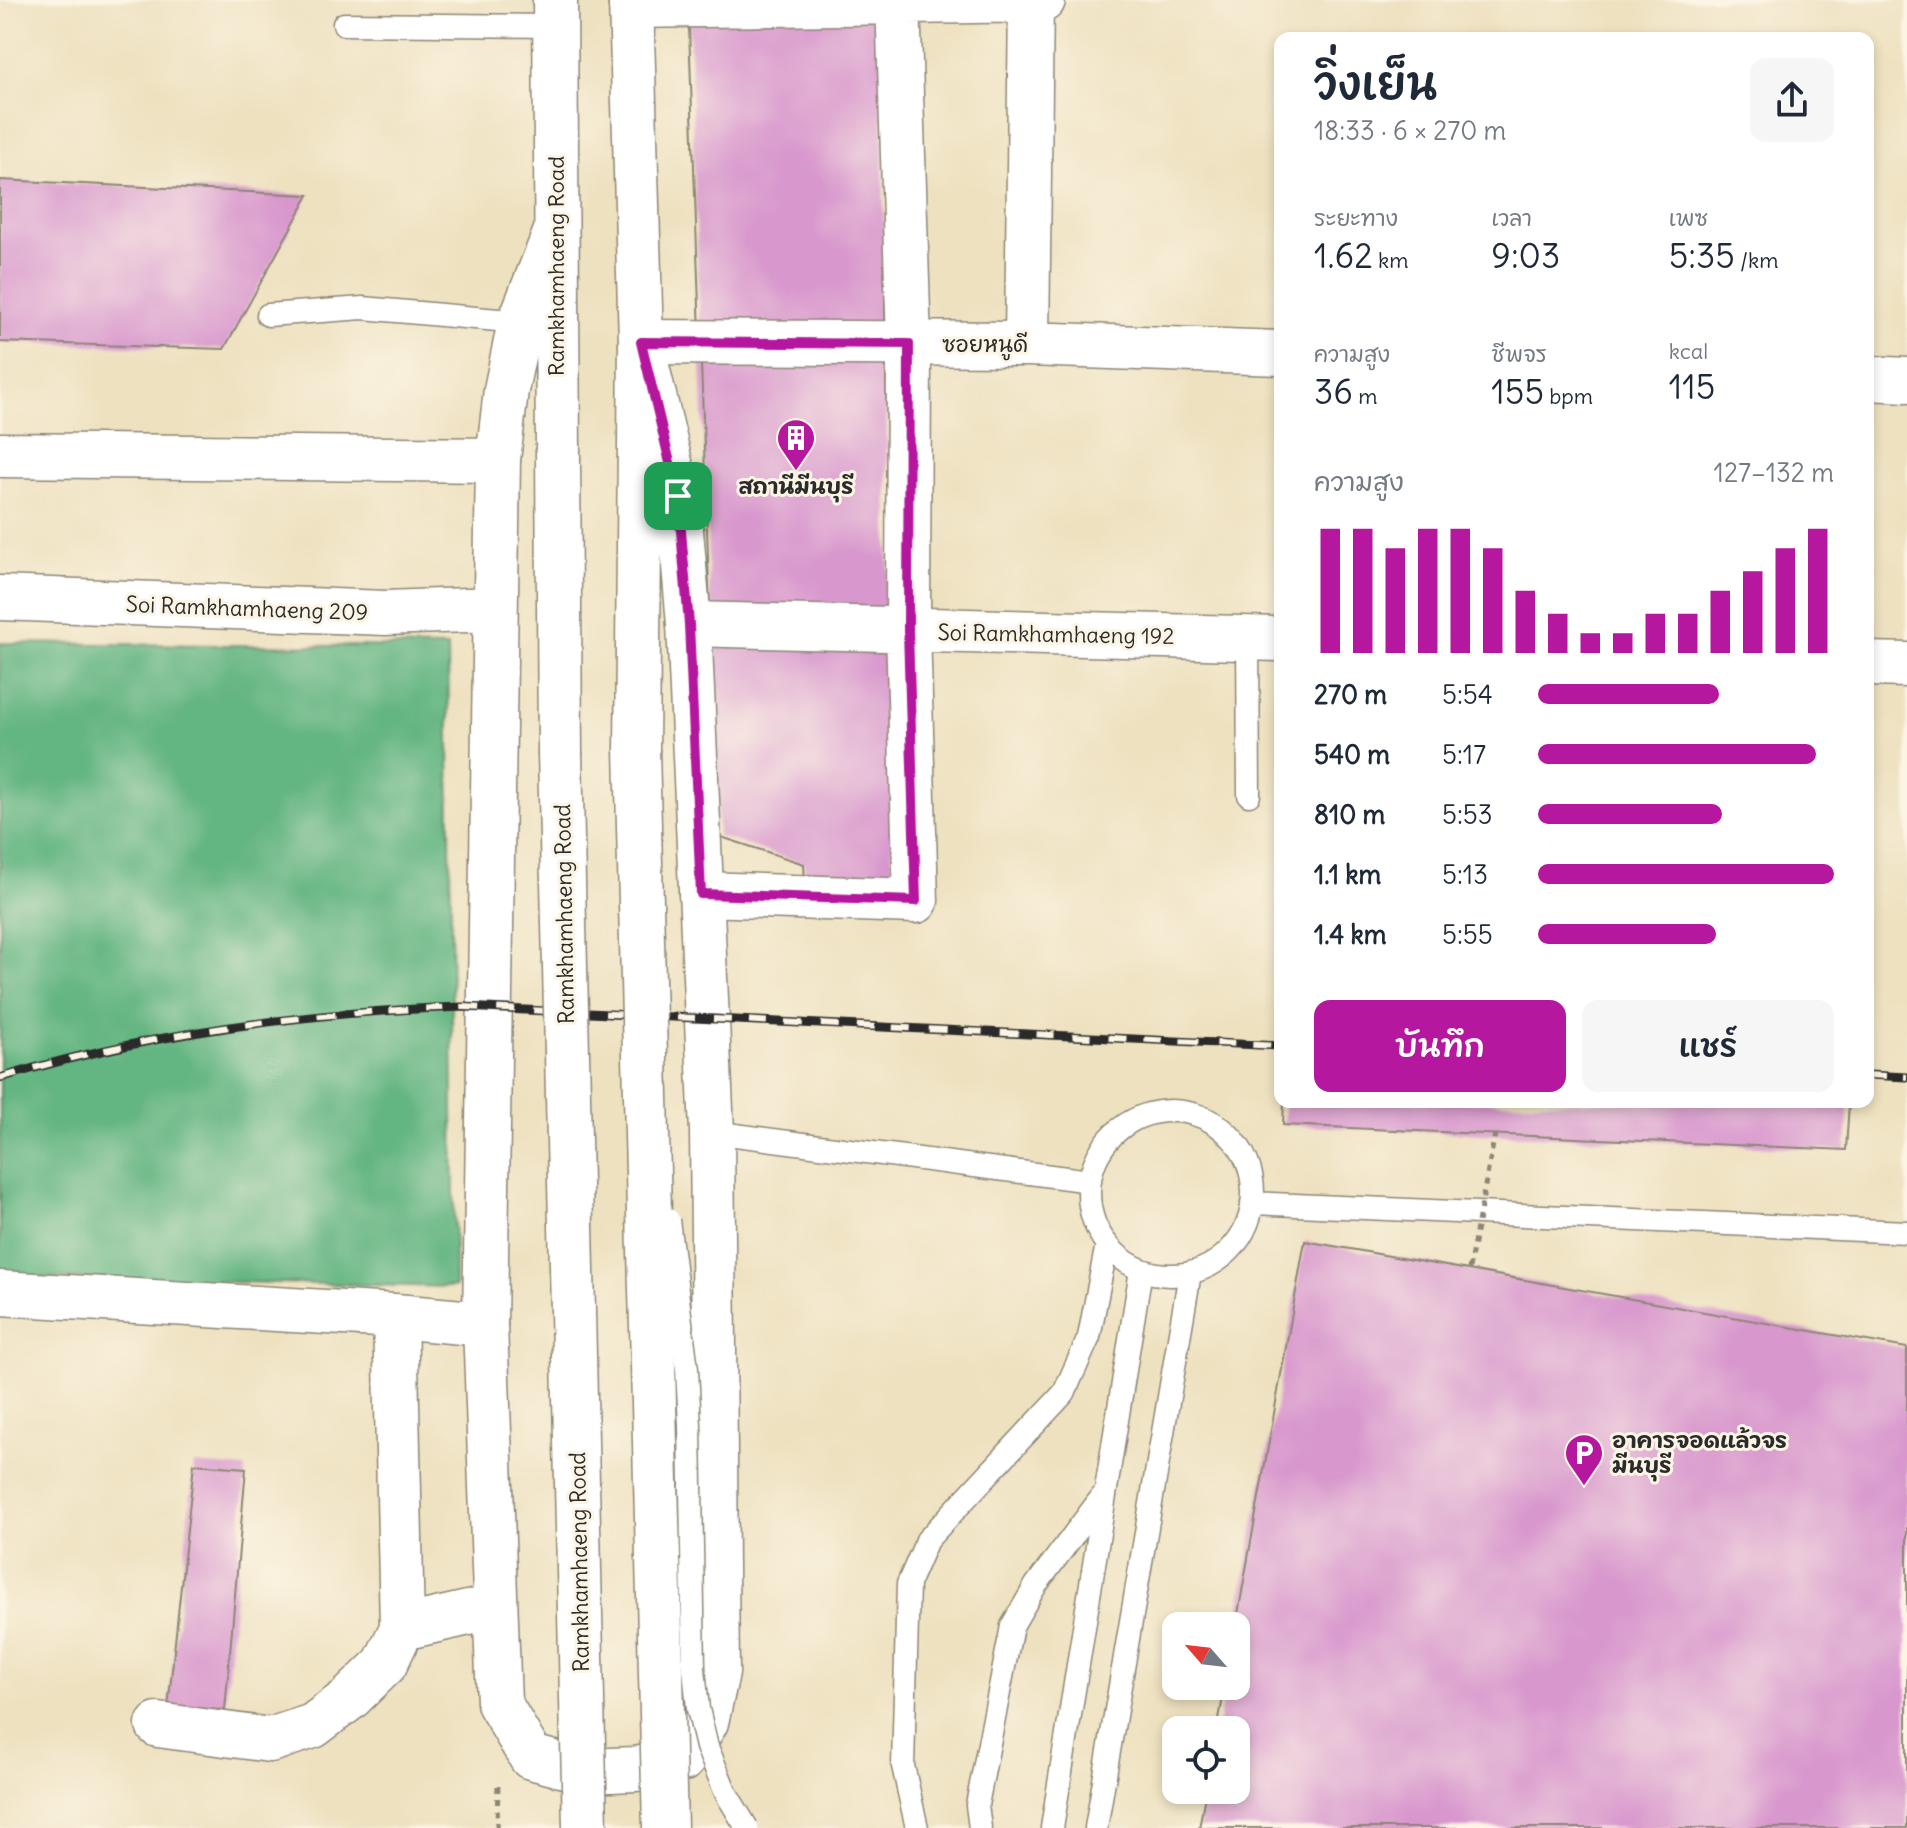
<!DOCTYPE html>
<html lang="th">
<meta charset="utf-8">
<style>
body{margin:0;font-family:Delius,"Playpen Sans Thai",sans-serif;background:#f6f6f7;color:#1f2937;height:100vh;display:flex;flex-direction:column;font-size:30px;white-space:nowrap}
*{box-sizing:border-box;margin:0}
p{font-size:26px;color:#747a83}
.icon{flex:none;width:44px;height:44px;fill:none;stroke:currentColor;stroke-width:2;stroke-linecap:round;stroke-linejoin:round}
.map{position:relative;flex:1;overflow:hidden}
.panel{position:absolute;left:1274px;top:32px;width:600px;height:1076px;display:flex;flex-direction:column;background:#fff;border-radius:16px;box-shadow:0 4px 12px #0003}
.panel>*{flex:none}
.needle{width:52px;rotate:298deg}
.controls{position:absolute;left:1162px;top:1612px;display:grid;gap:16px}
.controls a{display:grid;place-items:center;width:88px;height:88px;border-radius:16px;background:#fff;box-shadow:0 4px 12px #0003;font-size:40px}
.pin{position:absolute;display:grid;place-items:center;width:68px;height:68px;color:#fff;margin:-34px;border-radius:16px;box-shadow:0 4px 12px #0006}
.round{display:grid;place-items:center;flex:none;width:84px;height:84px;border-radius:16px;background:#f6f6f7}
.summary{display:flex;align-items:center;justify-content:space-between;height:136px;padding:0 40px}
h1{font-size:44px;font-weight:600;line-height:60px}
.stats{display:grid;grid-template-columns:repeat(3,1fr);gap:12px;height:136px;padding:8px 40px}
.stats div{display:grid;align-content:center}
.stats b{font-size:34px;font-weight:600}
.stats small{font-size:22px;font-weight:400}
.stats p{font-size:22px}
.chart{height:224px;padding:16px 40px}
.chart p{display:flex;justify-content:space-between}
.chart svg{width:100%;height:144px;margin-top:8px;stroke:#b5179e;stroke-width:6}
.button{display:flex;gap:16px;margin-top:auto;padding:16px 40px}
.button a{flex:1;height:92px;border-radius:16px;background:#b5179e;color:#fff;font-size:32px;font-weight:600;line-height:92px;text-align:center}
.button a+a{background:#f6f6f7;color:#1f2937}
ul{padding:0 40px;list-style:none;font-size:26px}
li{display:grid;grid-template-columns:128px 96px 1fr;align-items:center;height:60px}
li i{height:20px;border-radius:10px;background:#b5179e}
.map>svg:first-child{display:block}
.forest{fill:#64b581;stroke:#487056;stroke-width:2}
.building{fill:#d897cd}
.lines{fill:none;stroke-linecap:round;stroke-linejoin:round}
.lane-casing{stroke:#8c8676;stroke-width:25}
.street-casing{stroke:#8c8676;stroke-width:47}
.primary-casing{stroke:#8c8676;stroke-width:47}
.path{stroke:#8c8676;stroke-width:5;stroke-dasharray:6 6;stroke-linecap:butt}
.lane{stroke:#fff;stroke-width:22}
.street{stroke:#fff;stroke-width:44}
.primary{stroke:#fff;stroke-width:44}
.rail-casing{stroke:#2b2b2b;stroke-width:9}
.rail{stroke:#fcf5e5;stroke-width:6;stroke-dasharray:18;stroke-linecap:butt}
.lane-bridge-casing{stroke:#8c8676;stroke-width:25;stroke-linecap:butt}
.primary-bridge-casing{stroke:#8c8676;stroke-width:47;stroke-linecap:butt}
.path-bridge{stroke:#8c8676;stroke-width:5;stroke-dasharray:6 6;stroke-linecap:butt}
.lane-bridge{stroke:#fff;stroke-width:22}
.primary-bridge{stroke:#fff;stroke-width:44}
.route-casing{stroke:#fff;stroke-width:16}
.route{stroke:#b5179e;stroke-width:10}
.labels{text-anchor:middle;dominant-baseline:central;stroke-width:6;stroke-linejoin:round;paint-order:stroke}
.street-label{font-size:22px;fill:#2b2b2b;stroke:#fcf5e5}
.poi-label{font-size:22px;font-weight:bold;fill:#2b2b2b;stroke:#fcf5e5}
</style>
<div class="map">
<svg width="1907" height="1828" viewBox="0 0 1907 1828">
<rect width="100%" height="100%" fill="#fcf5e5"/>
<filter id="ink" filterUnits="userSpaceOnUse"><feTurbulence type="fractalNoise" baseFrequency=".0125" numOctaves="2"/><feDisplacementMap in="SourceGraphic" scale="16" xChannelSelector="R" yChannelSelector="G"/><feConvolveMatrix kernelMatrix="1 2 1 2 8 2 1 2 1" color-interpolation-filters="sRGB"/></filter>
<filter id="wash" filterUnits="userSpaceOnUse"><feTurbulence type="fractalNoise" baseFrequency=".006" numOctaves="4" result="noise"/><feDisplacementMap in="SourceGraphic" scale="32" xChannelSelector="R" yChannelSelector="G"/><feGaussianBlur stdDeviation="1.8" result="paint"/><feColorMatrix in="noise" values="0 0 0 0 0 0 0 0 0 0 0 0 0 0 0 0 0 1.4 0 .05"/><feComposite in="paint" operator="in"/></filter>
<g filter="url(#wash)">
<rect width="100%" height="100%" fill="#eee1c0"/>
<path class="forest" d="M0,643L448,647L455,1287L0,1277Z"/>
<g id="blocks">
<path class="building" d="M688,0H881L893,884H805L804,864L718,836Z
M0,180L309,195L224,349L0,342Z
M1284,1102H1849L1846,1150L1283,1125Z
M1305,1241L1907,1348V1828H1199L1206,1790H1236V1730H1217L1225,1686H1236V1625Z
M194,1464L246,1468L225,1710L168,1708Z"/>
</g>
</g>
<g filter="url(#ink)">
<use href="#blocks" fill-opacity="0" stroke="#8c8676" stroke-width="2"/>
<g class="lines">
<defs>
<path id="lane" d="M344,24L556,26
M268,315L363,308L520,322
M1248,638L1249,795
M1089 1193a82 82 0 1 1 164 0a82 82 0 1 1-164 0Z
M712,1132L1090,1181
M1252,1203L1907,1232
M917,1828L903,1766L908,1584L927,1540L1064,1393L1089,1337L1107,1244
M980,1828L977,1805L1012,1626L1036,1585L1104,1494
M1052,1828L1141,1270
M1096,1828L1190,1273"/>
<path id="street" d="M631,6L1043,0
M641,342L1027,344L1280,353
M1027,344L1031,0
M1868,378L1907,380
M0,455L498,460
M0,598L385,613L495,609
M689,624L1280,639
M1868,664L1907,665
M701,894L916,901L908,630L909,344L898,0
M0,1293L395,1316L485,1324
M402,1628L495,1607
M158,1725L270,1740L313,1726L349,1699L385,1664L402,1628L395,1316"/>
<path id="primary" d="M555,0L560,752
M631,0L641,342L637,749
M556,231L520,322L506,390L498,460L485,1324L499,1703L531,1757L584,1771L636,1769L683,1759L706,1722L717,1673L712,1132L689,624L678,496L641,342"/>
</defs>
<use href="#lane" class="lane-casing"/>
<use href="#street" class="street-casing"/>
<use href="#primary" class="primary-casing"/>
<path class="path" d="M497,1828L498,1781"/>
<use href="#lane" class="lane"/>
<use href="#street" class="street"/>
<use href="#primary" class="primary"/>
<defs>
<path id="rail" d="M1868,1075L1907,1077
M0,1078C150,1032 307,1012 464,1007L1280,1046"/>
</defs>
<use href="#rail" class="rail-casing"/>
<use href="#rail" class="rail"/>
<defs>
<path id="lane-bridge" d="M668,1220L687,1369L690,1426L694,1668L698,1709L707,1747L726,1793L747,1828"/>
<path id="primary-bridge" d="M637,749L665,1828
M560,752L585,1828"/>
</defs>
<use href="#lane-bridge" class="lane-bridge-casing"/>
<use href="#primary-bridge" class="primary-bridge-casing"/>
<path class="path-bridge" d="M1469,1269L1495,1134"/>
<use href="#lane-bridge" class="lane-bridge"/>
<use href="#primary-bridge" class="primary-bridge"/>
</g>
</g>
<g class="lines" filter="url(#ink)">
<defs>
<path id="route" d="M641,342L909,344L908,630L916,901L701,894L689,624L678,496Z"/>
</defs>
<use href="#route" class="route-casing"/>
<use href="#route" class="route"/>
</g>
<defs>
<symbol id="building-pin" viewBox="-11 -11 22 30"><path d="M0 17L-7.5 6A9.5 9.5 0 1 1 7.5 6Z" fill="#b5179e" stroke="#fcf5e5"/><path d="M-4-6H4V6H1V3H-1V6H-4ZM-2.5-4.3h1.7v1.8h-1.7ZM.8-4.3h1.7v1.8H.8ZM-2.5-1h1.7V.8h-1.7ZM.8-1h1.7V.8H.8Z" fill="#fff"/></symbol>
<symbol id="parking-pin" viewBox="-11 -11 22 30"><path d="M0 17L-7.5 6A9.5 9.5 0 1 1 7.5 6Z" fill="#b5179e" stroke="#fcf5e5"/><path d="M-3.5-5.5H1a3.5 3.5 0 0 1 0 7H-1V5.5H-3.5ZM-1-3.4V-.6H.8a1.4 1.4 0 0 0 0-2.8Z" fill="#fff"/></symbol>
</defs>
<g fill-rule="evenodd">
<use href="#building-pin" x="774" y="416" width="44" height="60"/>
<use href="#parking-pin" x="1562" y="1431" width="44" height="60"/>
</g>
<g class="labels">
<g class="street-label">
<text transform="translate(556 266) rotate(-90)">Ramkhamhaeng Road</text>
<text x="985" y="344">ซอยหนูดี</text>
<text transform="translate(247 608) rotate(2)">Soi Ramkhamhaeng 209</text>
<text transform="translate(1056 634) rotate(1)">Soi Ramkhamhaeng 192</text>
<text transform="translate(564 914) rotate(-91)">Ramkhamhaeng Road</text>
<text transform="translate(579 1562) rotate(-91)">Ramkhamhaeng Road</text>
</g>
<g class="poi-label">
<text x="796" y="486">สถานีมีนบุรี</text>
<text x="1612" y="1440" text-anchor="start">อาคารจอดแล้วจร<tspan x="1612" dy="25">มีนบุรี</tspan></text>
</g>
</g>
</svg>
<div class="controls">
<a><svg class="needle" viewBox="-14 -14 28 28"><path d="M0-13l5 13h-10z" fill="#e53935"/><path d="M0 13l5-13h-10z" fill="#747a83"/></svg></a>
<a><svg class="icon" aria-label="locate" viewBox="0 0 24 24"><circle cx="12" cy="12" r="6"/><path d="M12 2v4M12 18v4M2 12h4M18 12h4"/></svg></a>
</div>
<div class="pin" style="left:678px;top:496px;background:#1e9e55"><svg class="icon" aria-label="arrive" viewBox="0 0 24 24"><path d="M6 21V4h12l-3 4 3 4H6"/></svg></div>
<section class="panel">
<div class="summary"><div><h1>วิ่งเย็น</h1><p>18:33 · 6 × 270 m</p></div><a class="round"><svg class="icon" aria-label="share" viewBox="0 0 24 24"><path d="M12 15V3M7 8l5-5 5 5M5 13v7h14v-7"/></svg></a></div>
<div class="stats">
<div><p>ระยะทาง</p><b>1.62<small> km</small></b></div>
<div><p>เวลา</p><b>9:03</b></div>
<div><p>เพซ</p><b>5:35<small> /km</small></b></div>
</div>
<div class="stats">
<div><p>ความสูง</p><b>36<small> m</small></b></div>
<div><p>ชีพจร</p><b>155<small> bpm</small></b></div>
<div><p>kcal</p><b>115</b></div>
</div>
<div class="chart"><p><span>ความสูง</span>127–132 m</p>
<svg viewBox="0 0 160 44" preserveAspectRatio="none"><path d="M5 44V6M15 44V6M25 44V12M35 44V6M45 44V6M55 44V12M65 44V25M75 44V32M85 44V38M95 44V38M105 44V32M115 44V32M125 44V25M135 44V19M145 44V12M155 44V6"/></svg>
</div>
<ul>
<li><b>270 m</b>5:54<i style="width:61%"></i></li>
<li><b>540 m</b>5:17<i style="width:94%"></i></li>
<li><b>810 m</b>5:53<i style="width:62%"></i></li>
<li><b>1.1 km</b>5:13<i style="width:100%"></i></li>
<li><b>1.4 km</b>5:55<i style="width:60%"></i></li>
</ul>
<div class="button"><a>บันทึก</a><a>แชร์</a></div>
</section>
</div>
